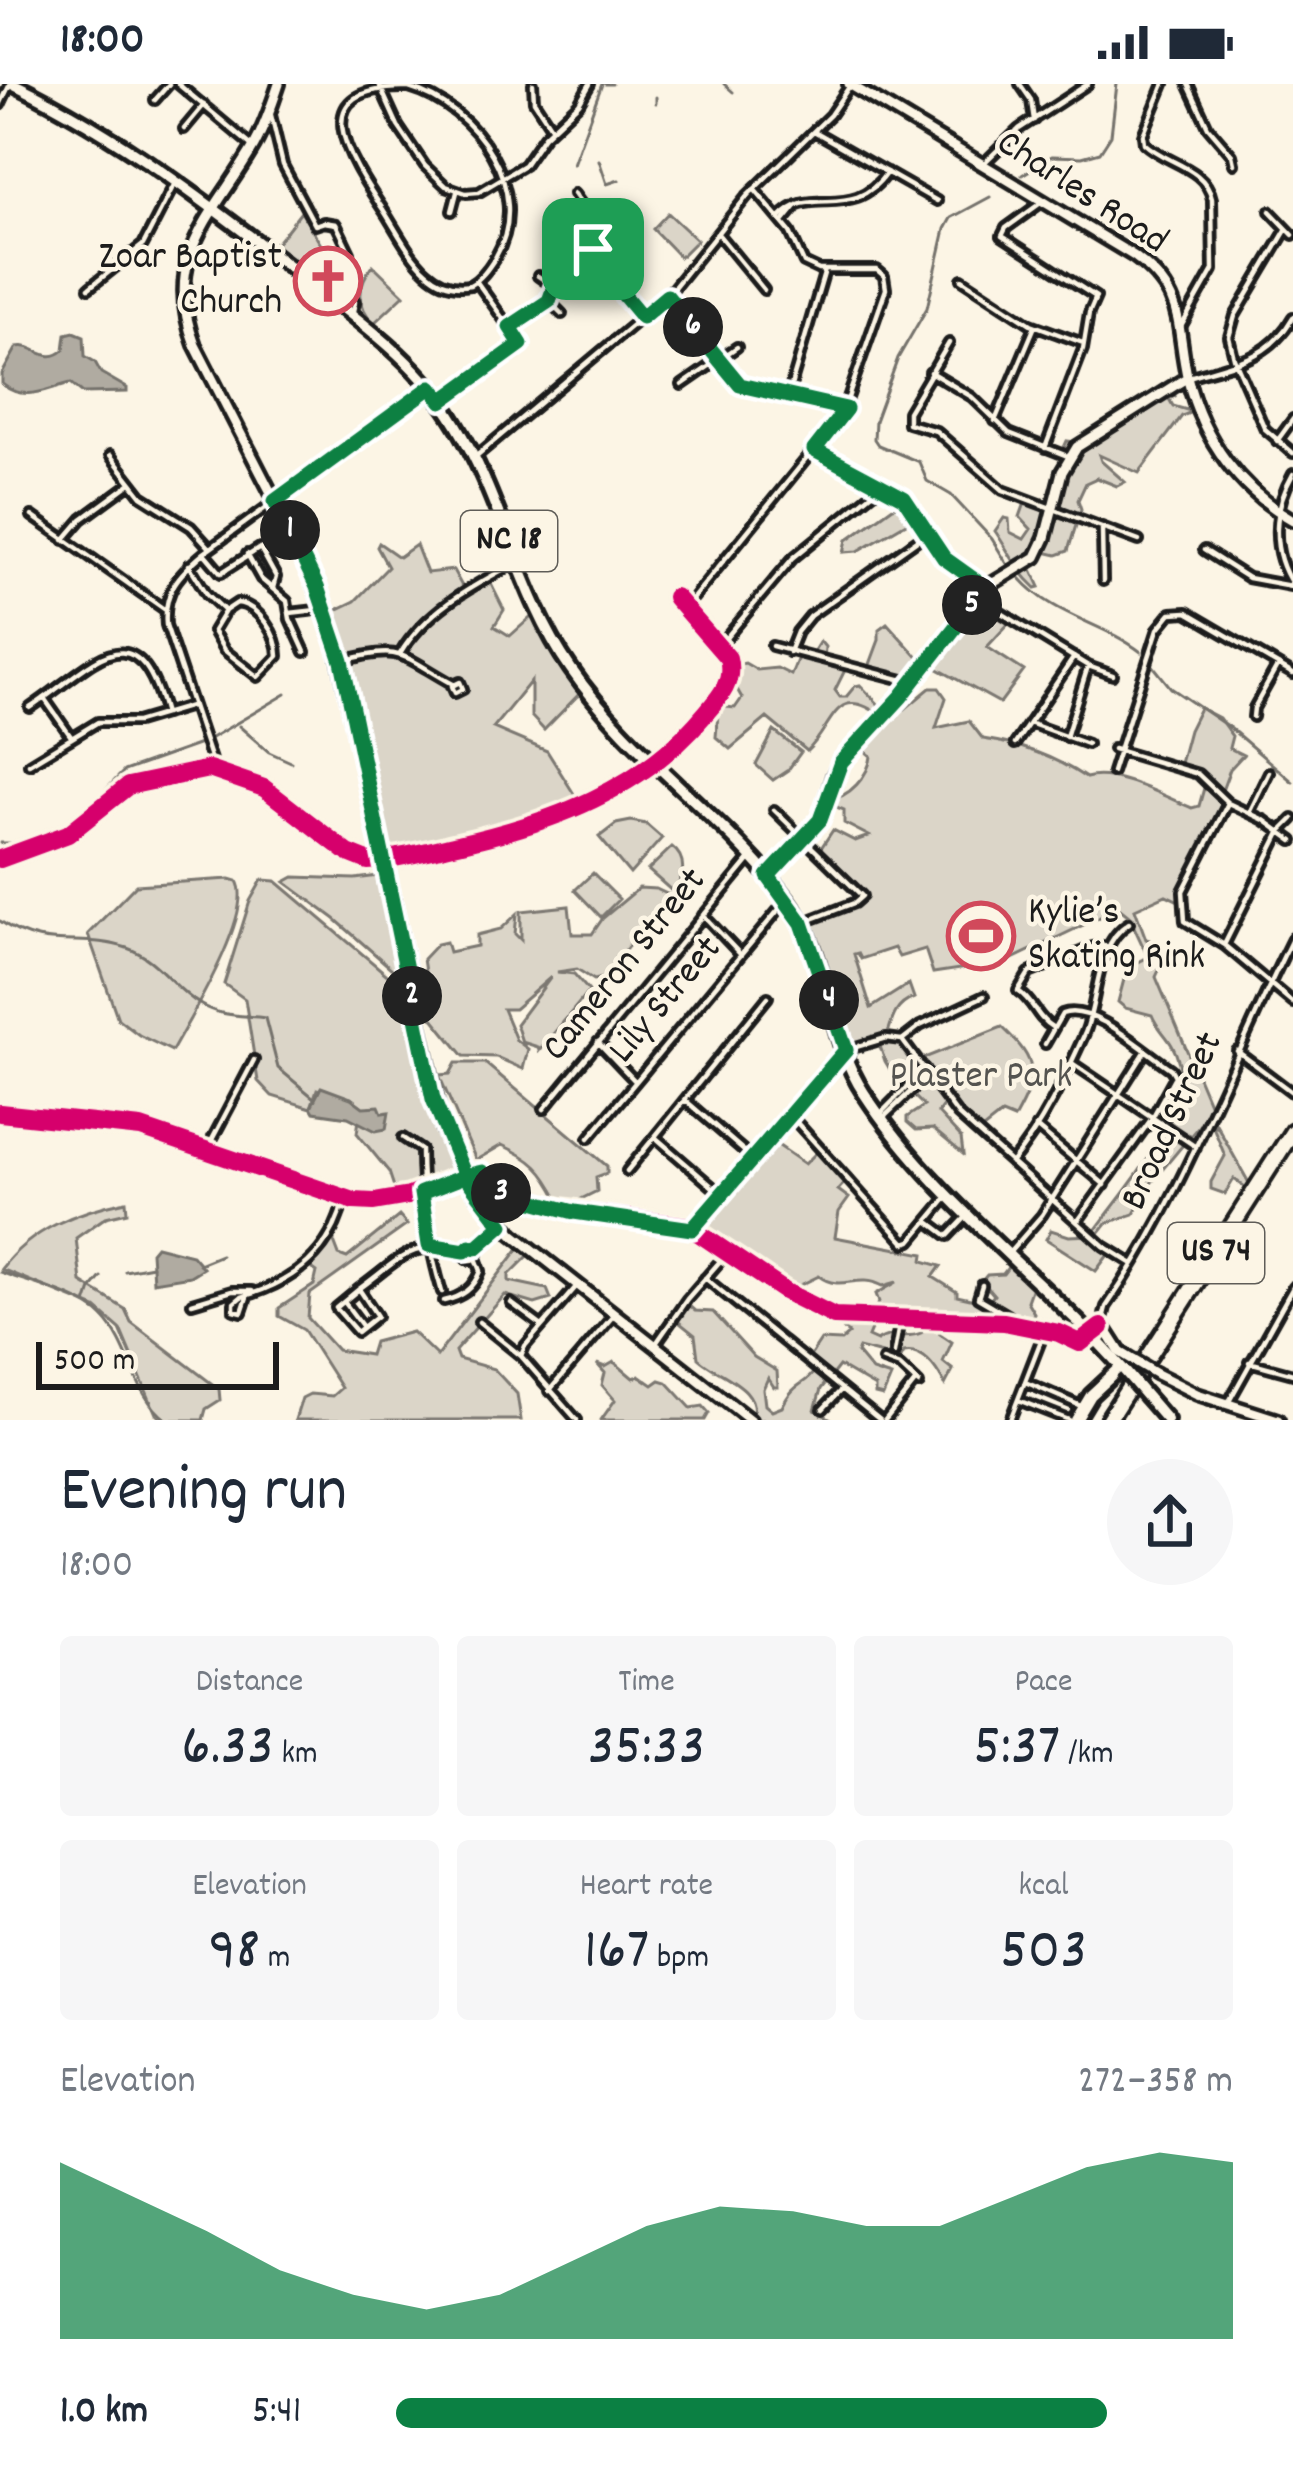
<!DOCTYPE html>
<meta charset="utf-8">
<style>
body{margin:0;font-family:Dekko,sans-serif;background:#f6f6f7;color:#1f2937;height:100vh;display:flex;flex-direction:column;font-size:45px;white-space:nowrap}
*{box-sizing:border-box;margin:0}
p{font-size:39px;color:#747a83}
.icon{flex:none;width:66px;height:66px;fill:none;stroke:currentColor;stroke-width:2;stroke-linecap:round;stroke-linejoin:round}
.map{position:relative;height:1336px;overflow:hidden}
.side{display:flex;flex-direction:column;background:#fff;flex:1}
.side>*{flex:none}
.scale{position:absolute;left:36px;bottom:30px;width:243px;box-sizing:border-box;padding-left:12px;border:6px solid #1c1c1c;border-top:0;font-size:33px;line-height:42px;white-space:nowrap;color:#1c1c1c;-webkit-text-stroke:9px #fcf5e5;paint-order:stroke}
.pin{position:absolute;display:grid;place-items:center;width:102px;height:102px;color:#fff;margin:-51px;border-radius:24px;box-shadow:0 6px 18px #0006}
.km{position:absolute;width:60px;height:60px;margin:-30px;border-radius:50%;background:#222;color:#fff;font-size:33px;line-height:60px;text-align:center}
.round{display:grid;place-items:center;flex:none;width:126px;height:126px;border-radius:63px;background:#f6f6f7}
.overview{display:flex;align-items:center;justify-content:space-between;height:204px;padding:0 60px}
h1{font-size:66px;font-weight:600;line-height:90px}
.metrics{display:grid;grid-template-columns:repeat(3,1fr);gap:18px;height:204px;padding:12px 60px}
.metrics div{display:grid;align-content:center;border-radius:12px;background:#f6f6f7;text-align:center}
.metrics b{font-size:60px;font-weight:600}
.metrics small{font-size:33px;font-weight:400}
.metrics p{font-size:33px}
.chart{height:336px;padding:24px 60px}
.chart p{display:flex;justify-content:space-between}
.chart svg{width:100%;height:216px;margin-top:12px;fill:#0b8043;opacity:.7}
ul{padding:0 60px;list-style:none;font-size:39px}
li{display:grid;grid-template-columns:192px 144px 1fr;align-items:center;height:90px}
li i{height:30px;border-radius:15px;background:#0b8043}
.status{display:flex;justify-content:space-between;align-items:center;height:84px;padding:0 60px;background:#fff;direction:ltr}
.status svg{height:33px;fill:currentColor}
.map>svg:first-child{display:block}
.green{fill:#dbd5c8;stroke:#7c7872;stroke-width:3}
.water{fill:#b0aba1;stroke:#75726c;stroke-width:3}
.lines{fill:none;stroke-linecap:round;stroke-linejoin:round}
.stream{stroke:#75726c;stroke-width:3}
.street-casing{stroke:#1c1c1c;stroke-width:14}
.secondary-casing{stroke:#1c1c1c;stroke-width:18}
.primary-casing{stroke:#1c1c1c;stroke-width:20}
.highway-casing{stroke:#1c1c1c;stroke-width:22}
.street{stroke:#fcf5e5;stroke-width:4.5}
.secondary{stroke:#fcf5e5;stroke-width:9}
.primary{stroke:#fcf5e5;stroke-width:10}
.highway{stroke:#fcf5e5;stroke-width:14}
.secondary-bridge-casing{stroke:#1c1c1c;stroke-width:18;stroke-linecap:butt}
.primary-bridge-casing{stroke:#1c1c1c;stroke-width:20;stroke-linecap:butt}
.secondary-bridge{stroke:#fcf5e5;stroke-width:9}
.primary-bridge{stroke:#fcf5e5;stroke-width:10}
.cycleway-casing{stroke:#fcf5e5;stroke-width:26}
.cycleway{stroke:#d6006c;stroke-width:18}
.route-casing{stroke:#fff;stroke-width:24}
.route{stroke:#0b8043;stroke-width:15}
.labels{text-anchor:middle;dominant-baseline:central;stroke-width:9;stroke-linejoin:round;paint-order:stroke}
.shield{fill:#fcf5e5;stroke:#5f5d58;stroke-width:3}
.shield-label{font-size:36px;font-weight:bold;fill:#1c1c1c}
.street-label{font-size:39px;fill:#1c1c1c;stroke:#fcf5e5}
.poi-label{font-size:39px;fill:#1c1c1c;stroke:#fcf5e5;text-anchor:end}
.park-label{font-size:39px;fill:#555450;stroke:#fcf5e5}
</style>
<div class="status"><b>18:00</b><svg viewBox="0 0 49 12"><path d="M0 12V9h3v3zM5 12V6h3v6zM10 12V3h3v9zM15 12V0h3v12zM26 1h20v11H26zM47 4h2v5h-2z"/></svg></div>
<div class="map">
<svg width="1293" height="1336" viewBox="0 0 1293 1336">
<rect width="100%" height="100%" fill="#fcf5e5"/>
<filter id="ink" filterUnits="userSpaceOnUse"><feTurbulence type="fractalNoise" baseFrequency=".00833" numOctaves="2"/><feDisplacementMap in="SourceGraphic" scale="24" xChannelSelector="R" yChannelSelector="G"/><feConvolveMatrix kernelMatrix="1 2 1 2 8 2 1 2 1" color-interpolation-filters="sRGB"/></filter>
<g filter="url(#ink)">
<path class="green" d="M301,128L323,164L306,191L272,165Z
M668,129L697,156L680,173L653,145Z
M373,181L404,211L374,239C356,222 357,200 373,181Z
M1173,307L1175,312L1169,315L1173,322L1187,326L1192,319L1199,325L1182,332L1139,389L1099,371L1101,377L1125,398L1117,402L1097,394L1086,399L1078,416L1081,425L1068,467L1057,471L1040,467L1029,479L1040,503L1036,504C1016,486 1009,467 995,447L1004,434L1009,435L1010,448L1024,455L1031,445L1020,433L1026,416L1051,425L1069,373L1061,370L1067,357L1082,359Z
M909,419L918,432L858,467L844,468L847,456L893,423Z
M379,459L399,473L416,461L427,489L453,486L464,506L488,494L504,526L494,542L510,552L538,527L585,604L544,646L531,632V597L493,644L547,667L581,721L546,737L384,776L328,530L355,517L388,483L377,463Z
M977,519L1010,538L987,563L1024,587L1000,619L931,581Z
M887,539L923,579L911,594L869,583L879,556V545Z
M820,557L825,563L824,577L847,582L835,606L840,613H846L855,602L860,601L887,629L896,619L905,625L930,604H939L946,614L936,644L969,637L983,655C1022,661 1053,672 1086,694C1115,685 1165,713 1192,724L1199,722L1206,697L1179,683L1189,646L1200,624L1219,634L1232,652L1229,664L1243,671L1230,685L1220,712L1228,719L1183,807L1181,818L1166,811L1135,825L1146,855L1159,859L1161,882L1156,893L1212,1026L1152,1098L1134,1130L1107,1139L1095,1154L1111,1167L1096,1187L1046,1155L1051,1146L1069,1152L1092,1151C1121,1109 1194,1031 1179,979C1173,954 1159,949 1152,931L1125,924L1118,918L1127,884L1148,873L1129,832L1119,824L1006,878L933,889L925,865L899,873L894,864L861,875L858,869L854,870L871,924L909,900L914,914C895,921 892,935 887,953L898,954L917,977L1002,943C1040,979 1038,991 1014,1035L1002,1030L978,1049L947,1017L938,1029L961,1054L963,1070L933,1045L916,1046L907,1038V1033L924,1022L910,1008L927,992L924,987L903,1007L885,977L878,956L846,966L802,839L862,813L817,770L833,746L855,757L869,752L844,739V726L827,719L828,715C849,715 869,691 871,672L858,661L883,633C834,597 835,641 807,667L767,634L730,665L716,653L718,630L726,623L735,624L742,614L730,593L735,581L745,579L757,586L777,584L791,591L799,571L810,573Z
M774,647L801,668L788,686L773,696L756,681Z
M631,737L646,740L662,754L630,790L599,753L616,740Z
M672,763C687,774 685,793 673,808L648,786Z
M593,789L619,815L601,833L575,806Z
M387,791L410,901L335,835L285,798L294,793L355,795Z
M230,795L237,797C255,828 189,936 172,967L139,951L118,935L88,850L136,801Z
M262,796L276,797L411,911L433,1015L465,1092L398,1115L389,1088L357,1049L361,1022L351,1014L317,1005L311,1024L272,1012L258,997L245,915L224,900L250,817Z
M639,804L656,805L669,811L603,894L594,896L577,885L557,888L574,890L589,907L539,967L538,963L522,958L516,940L551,893L514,925H503L516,956L528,965L523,985L496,973L464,972L432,933L423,875L437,860L446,858L449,868L477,862V851L501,845L517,830L515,850L521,856V827L569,822L572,850H592L603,834Z
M456,979H485L607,1082V1089L596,1093L597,1107L571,1120L559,1116C544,1086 533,1075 502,1061L476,1076L439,991L450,990Z
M1215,1038L1249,1099V1106L1234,1095L1225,1110L1211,1105V1098L1225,1072L1214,1045Z
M769,1055L805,1080L820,1065L848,1095L838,1106L849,1114L839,1128L835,1153L924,1170L923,1177L941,1182L933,1193L957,1208V1212L988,1219L994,1211L982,1197L987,1191L1003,1190L1012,1178L1033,1200L1027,1217L1034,1229L1026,1242L873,1234L879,1218L876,1210L897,1198L883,1202C857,1188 841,1209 819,1192L786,1208L713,1155L694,1147L695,1139Z
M126,1117L127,1128L106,1133L76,1154L81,1198L125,1225L131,1238L219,1305L220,1316L206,1325L203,1336H162L156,1330L120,1245L96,1224L1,1185C31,1145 78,1127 126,1117Z
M399,1132L407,1141L310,1210L308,1234L337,1266L370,1271L374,1258L412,1248L437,1272L520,1163L529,1171L509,1191V1197L547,1205L551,1215L535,1220L505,1211L455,1267L458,1275L494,1285L517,1310L521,1336H295L302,1314L310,1310L332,1312L341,1304L304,1246L279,1232V1224L314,1201L317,1188L310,1183L322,1169L331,1150L339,1171L347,1174Z
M686,1219L695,1227L713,1228L754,1273L777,1287L778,1303H774L768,1294L763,1305L765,1321L772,1327L782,1323C795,1296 804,1304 816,1285L807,1277L821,1256L841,1257L849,1250L831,1233L875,1236L868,1253L877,1257C891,1246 906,1256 921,1249C926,1246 931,1242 937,1242L940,1250L952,1258L943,1278L953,1286L945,1301C937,1285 924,1264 904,1268L898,1279L886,1271L859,1264L857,1269L872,1287L891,1293L883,1312L875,1310V1303L839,1282L821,1305L815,1326L833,1336H751C765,1303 717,1292 698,1274L695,1251L675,1235Z
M614,1278L633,1294L640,1292L653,1301L660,1296L667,1298L691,1324L703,1322L709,1329L705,1336H601L615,1316L602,1301L605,1289L597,1280L605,1283Z"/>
<path class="water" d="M74,248L84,252L85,272L95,278L101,289L127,304V308L83,309L71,299C46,305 25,319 2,300V290L17,263C35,259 46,282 64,266L66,250Z
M321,1003L351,1014L363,1023L379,1022L382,1029L389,1028L386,1045L376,1047L348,1033L314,1028L311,1023Z
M156,1162L192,1171L203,1184L190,1192L153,1198L151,1168Z"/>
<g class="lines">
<path class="stream" d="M605,0H612
M724,0L733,8
M656,19V13
M599,76L607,100L619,96
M573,80L602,0
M1022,91L1052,72L1082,73L1100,68L1111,51L1117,0
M990,113L951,134L945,145L927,224L898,274L875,337L874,355L878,361L919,378L927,397L951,411L992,455L1009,483
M1020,494C1054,533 1102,538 1141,568
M1151,579L1171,604L1230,644L1293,698
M239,642L269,668L291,678
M206,657L286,610
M0,759H20L61,746L79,733L124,687L203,659
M0,763V768
M0,837C46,870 82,848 127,864C159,875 173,905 201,921C221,933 243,931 265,934L278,984L314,1014
M199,1180L221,1171
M125,1187L152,1182
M0,1188C29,1199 82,1211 103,1233C132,1263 133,1312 167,1336
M86,1220L91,1205L101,1193"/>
<defs>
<path id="street" d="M178,0L252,62
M379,0L398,42L425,82L446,102L466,109L479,108L524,81L544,52L579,19L590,0
M533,0L534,17L551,43
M1020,0L1031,16L1034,36
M1164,0L1143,51L1144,59C1166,80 1205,82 1212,115L1213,186L1182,241
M1188,0L1208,43L1232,71L1234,80
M409,4C476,23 535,107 495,174C488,185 481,195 470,201C454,204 439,199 427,188C409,172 397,147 384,127C349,74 300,1 409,4Z
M155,16L169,0
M0,21L10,0
M270,27L283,81L315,141L324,138L336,140L350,169V179L339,189L355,218L353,227
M184,45L204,21
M814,47L937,117
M982,81L1019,45L1088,0
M574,110L591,134L598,180L642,233
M1042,118L1006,144L1002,152L1096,213L1089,229L1083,265L1045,364
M452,127L457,108
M1270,127L1293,151
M780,134C809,99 853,139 887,88
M783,138L797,121
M1286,146L1235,232L1229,253L1234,274L1265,345L1293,369
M718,150L764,206
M538,192L554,203
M962,195L1031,240L1083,259
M89,204L143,161L175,99
M667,212L739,301L844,324
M549,217L562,230
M510,243L549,217L563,178L591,166
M949,259L908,328V339L936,347L1003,406L1139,457
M930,288L972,313L1009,349L1070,373
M1188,293C1232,280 1269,276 1293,233
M682,301L737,263
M788,312L825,186
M442,318L521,260L477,198
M995,337L1035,242
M1277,357L1293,335
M814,366L904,414L944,474L983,502
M110,371L142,412L191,443L210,464
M474,374L667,212L748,111L830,31L851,0
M1293,390C1273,425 1270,467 1293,501
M32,432L164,525
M1102,445L1103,497
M64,456L82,435L131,399
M1204,466L1248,494L1291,502
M204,469L221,489L260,464L276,493L273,504
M247,470L261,495L287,517L290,535L305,568
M189,481L207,510L225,527
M977,514L1088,582L1113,591
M237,519C258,521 278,551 278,572L258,593L224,566L213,547L225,527Z
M685,524L842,331L886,205L884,192L877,186H819L804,179L790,148L754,105
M290,529L325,525
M720,561L793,474L881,402
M772,562L911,598
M789,568L797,548L810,532L927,449
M400,570C427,525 473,502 517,478
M343,577C402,560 402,572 453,600
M460,598L463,605L455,609L452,602Z
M44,614L72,654
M30,624C92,583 136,520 165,630
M1253,633L1254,624L1278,581
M1029,639L1087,660
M1066,653L1088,582
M1015,660L1074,573
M1113,665L1198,690L1228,719L1264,736L1293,757
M654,675C684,654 722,624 731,587L720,561L675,513
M29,680L98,638H137L191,622
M214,685L166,541C163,507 179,490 204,469L428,305
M1112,688L1158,545L1171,529L1187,528L1293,590
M1228,719L1183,807L1185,837L1224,861L1293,919
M774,726L862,812L854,819L802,839
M1249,729L1269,688
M703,831L740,870
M1224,861L1281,747L1293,735
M1052,943C1036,934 1034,917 1018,907L1029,889L1093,863L1106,862
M902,956L920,942L984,912
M598,958L635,997
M1045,960L1062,930C1092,918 1145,968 1171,985L1175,992L1152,1034L1077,1138
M1237,967L1293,1009
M1072,979L1196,1063
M685,1016L752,1074
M544,1025L750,775
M0,1029L141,1044L354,1117L374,1118L409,1112L474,1088H482L503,1109L561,1125L688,1142L786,1208L834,1232L1004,1238L1059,1249L1080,1259L1092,1251
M881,1029L924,986
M790,1031L905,1159L911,1157L946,1115
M883,1034L926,993
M1036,1043L1105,1101
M655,1053L721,1110
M403,1054L421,1066C421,1115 428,1161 442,1208
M589,1054L785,818
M206,1067L254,976
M1011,1079C1042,1043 1065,993 1085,949C1099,915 1095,860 1129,839
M627,1087L768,913
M928,1137L948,1152L968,1131
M692,1145L846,966L886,954L902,956L958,1031L1104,1162L1133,1180
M464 1169a7 7 0 1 1 14 0a7 7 0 1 1-14 0Z
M476,1164L503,1140
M1009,1169L1042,1131L1145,968
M705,1194L880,1336
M982,1201L978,1214L1017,1237
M359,1205L336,1224L357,1248L377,1232L359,1205C402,1174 409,1156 465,1167
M247,1213L242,1228L234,1226V1219L241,1213C293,1199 331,1170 344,1115
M444,1217C462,1213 474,1205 481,1187L476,1174
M192,1219L232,1207H252
M345,1219L363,1243
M511,1219L542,1242
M479,1238L521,1272L577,1336
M1101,1243L1106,1223C1185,1109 1231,976 1293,853
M657,1258L687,1215L728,1168
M894,1269L900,1235
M521,1272L525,1262L576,1203
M883,1276L900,1282L919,1300
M1249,1278L1293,1290
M1025,1298L1081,1322
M549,1307L613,1232
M1018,1316L1069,1336
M1227,1321L1293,1203
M823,1325L842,1305
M885,1336L916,1297
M1010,1336L1045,1246"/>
<path id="secondary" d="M279,0C272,21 265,42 254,62C213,133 161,172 195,261L301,467L334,551L443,1045L475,1108L513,1150L750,1336
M849,0L1134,172C1187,211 1175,240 1188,296C1203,356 1240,406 1293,436
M0,775L68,750L128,702L209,685L264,704L351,771L368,777L384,776C476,757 582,742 654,675
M768,792L820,736L833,692L841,678L901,613L985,504L1036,473L1045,454L1062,388L1077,363L1188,293
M1092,1251L1104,1243L1120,1268L1135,1277
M1157,1290L1197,1310L1278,1336"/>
<path id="primary" d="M14,0C121,52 214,124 307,196C362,239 420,279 456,340C503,417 519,511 571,585C631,672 725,732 788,816C830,872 826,952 864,1009C933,1115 1041,1192 1124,1286
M1147,1313L1167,1336
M1076,1336L1091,1311L1121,1283"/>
<path id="highway" d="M1108,1336L1293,1047"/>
</defs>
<use href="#street" class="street-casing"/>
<use href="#secondary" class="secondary-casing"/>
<use href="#primary" class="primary-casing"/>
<use href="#highway" class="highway-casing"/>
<use href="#street" class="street"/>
<use href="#secondary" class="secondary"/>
<use href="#primary" class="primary"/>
<use href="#highway" class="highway"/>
<defs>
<path id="secondary-bridge" d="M1135,1277L1157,1290"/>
<path id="primary-bridge" d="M1124,1286L1147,1313"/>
</defs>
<use href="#secondary-bridge" class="secondary-bridge-casing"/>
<use href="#primary-bridge" class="primary-bridge-casing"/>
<use href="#secondary-bridge" class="secondary-bridge"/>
<use href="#primary-bridge" class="primary-bridge"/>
<defs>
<path id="cycleway" d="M0,775L68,750L128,702L209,685L264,704L348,769L368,777C398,775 428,767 458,760C551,739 642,706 705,630C720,613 734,598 728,574L675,513
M0,1029L141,1044L354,1117L374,1118L409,1112L474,1088H482L503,1109L561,1125L688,1142L786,1208L834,1232L1004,1238L1059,1249L1080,1259L1101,1243"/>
</defs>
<use href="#cycleway" class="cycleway-casing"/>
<use href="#cycleway" class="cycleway"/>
</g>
</g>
<g class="lines" filter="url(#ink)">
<defs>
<path id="route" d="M593,165L563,178L549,217L510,243L521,260L442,317L431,303L275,417L317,503L342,577L433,1015L465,1092L421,1109L429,1161L465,1167L470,1162L476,1164L502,1141L465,1092L482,1088L503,1109L574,1128L692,1145L846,966L802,839L768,792L820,736L841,678L901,613L986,504L944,474L904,414L814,366L846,325L740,301L667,212L642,233L598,180L593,165"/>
</defs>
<use href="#route" class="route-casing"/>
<use href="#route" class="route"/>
</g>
<defs>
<symbol id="church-ring" viewBox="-11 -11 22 22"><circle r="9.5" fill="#fcf5e5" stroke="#d1495b" stroke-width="1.5"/><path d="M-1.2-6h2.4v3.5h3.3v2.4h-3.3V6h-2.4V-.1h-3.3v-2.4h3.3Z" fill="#d1495b"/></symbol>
<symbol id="stadium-ring" viewBox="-11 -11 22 22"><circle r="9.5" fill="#fcf5e5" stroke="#d1495b" stroke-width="1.5"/><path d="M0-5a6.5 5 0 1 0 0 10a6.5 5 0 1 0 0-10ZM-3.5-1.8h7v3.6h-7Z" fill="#d1495b"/></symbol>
</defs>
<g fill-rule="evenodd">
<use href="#church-ring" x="290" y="159" width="76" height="76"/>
<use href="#stadium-ring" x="943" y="814" width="76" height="76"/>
</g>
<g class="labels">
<g class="shield">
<rect x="461" y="427" width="96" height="60" rx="9"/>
<rect x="1168" y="1139" width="96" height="60" rx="9"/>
</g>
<g class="shield-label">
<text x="509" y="457">NC 18</text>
<text x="1216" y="1169">US 74</text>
</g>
<g class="street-label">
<text transform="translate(1081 110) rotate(33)">Charles Road</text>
<text transform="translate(626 882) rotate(-51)">Cameron Street</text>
<text transform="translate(667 917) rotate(-50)">Lily Street</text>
<text transform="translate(1174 1038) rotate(-65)">Broad Street</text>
</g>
<g class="poi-label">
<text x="282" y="175">Zoar Baptist<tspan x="282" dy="45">Church</tspan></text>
<text x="1028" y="830" text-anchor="start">Kylie’s<tspan x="1028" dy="45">Skating Rink</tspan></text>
</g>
<g class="park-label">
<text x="981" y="994">Plaster Park</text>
</g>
</g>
</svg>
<div class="scale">500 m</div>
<div class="pin" style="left:593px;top:165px;background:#1e9e55"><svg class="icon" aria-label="arrive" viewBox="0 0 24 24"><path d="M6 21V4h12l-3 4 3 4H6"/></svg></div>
<b class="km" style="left:290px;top:446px">1</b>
<b class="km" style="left:412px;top:912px">2</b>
<b class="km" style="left:501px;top:1109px">3</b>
<b class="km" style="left:829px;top:916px">4</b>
<b class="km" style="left:972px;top:521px">5</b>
<b class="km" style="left:693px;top:243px">6</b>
</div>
<section class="side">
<div class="overview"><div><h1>Evening run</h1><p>18:00</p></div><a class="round"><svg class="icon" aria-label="share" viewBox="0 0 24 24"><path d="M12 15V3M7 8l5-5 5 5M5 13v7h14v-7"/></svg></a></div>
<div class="metrics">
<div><p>Distance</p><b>6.33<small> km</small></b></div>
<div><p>Time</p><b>35:33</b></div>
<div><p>Pace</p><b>5:37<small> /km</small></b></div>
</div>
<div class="metrics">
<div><p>Elevation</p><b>98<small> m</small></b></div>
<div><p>Heart rate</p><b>167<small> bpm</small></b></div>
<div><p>kcal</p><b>503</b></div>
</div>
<div class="chart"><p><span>Elevation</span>272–358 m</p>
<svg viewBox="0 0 160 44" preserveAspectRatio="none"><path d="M0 44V8L10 15L20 22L30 30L40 35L50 38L60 35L70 28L80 21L90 17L100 18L110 21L120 21L130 15L140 9L150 6L160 8V44z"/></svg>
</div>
<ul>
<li><b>1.0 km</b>5:41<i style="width:85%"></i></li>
</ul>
</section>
